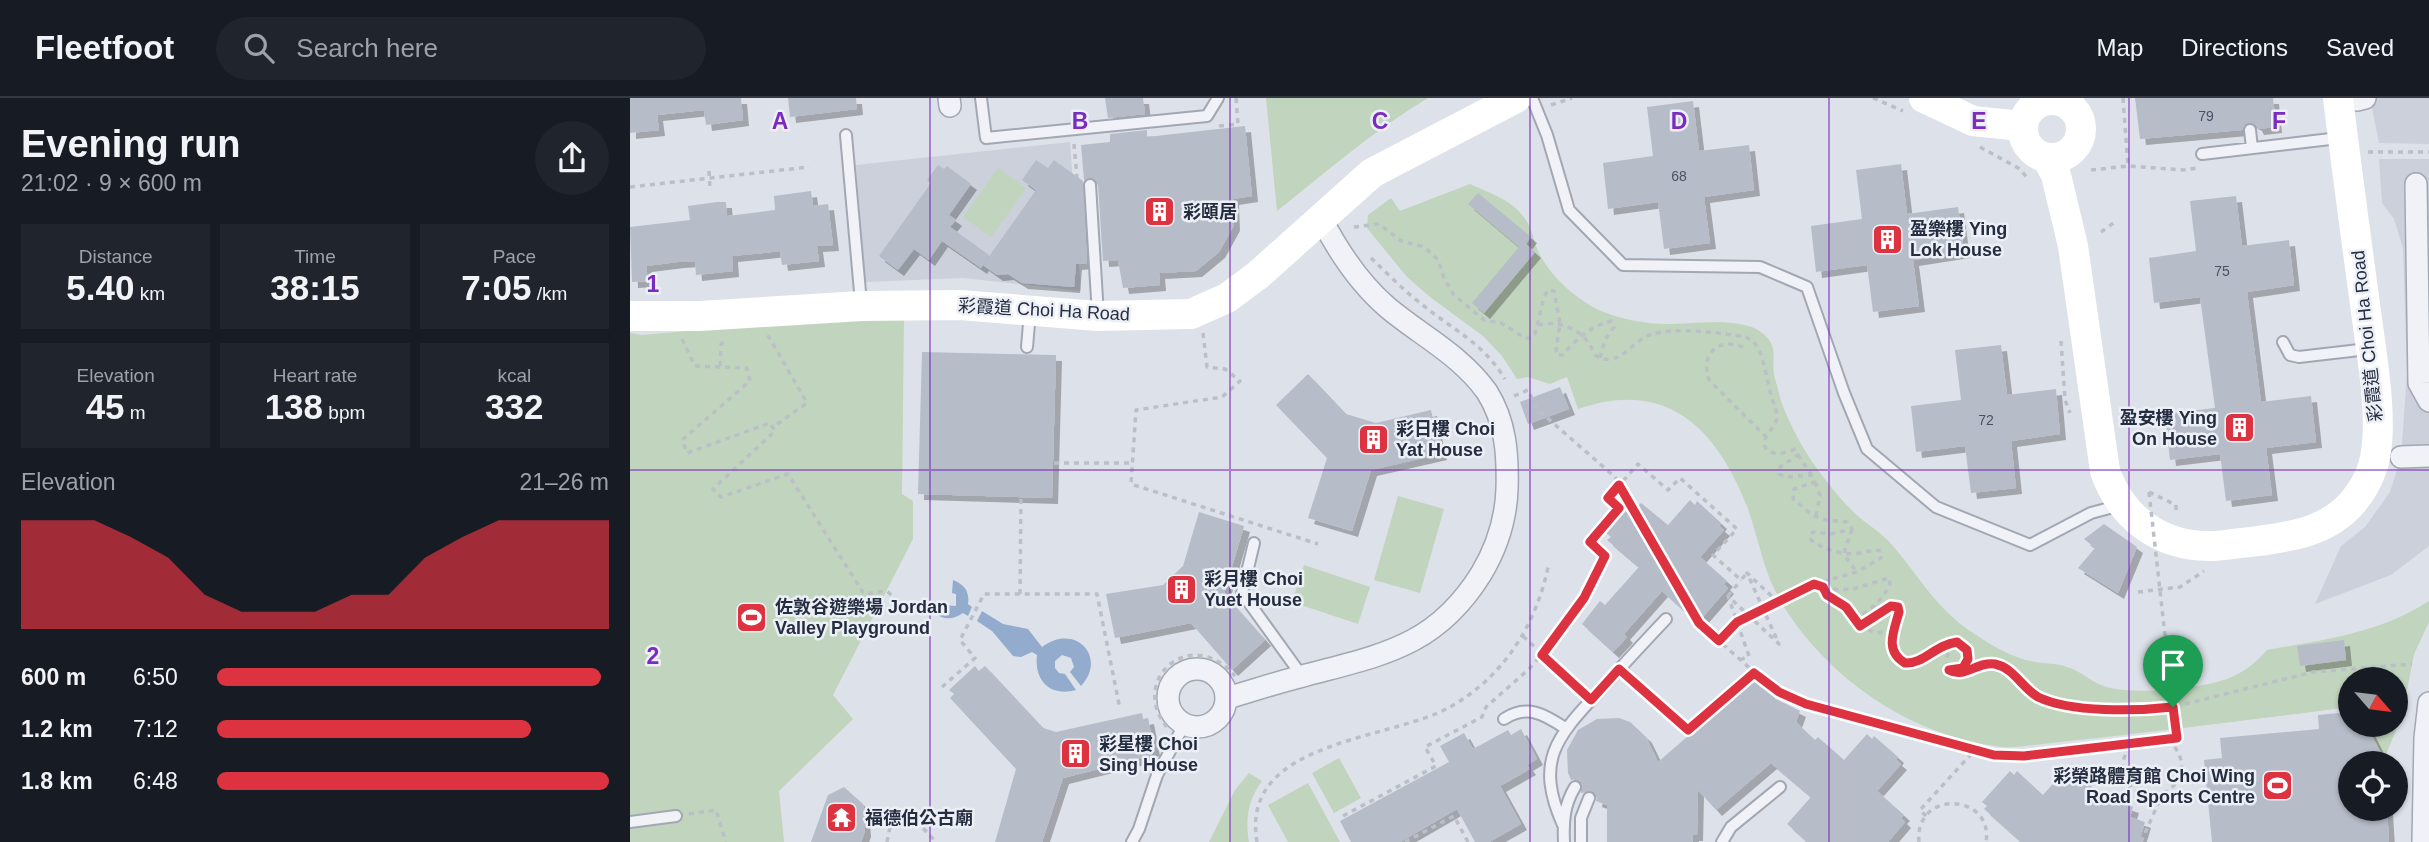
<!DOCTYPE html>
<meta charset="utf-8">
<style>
body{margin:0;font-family:Helvetica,"Noto Sans TC",sans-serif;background:#20242c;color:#f1f3f6;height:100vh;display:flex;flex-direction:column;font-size:26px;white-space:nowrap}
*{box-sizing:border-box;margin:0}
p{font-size:23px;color:#9ea1a6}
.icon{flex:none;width:38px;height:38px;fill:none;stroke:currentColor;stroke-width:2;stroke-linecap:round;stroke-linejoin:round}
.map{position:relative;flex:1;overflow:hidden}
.panel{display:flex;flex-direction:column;background:#171b24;width:630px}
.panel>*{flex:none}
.needle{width:46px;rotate:118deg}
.buttons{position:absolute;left:1708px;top:569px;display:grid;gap:14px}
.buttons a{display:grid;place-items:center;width:70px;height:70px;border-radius:50%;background:#171b24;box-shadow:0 2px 5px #0004;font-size:35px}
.pin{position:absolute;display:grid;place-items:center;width:60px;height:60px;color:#fff;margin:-72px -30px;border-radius:50% 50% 50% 0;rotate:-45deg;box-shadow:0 0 7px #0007}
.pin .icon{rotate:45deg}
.round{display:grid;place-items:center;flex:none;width:74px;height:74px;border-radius:37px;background:#20242c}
.head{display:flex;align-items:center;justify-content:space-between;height:119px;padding:0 21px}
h1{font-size:38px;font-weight:700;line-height:52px}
.stats{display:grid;grid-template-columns:repeat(3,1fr);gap:10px;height:119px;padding:7px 21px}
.stats div{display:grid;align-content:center;border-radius:0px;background:#20242c;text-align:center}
.stats b{font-size:35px;font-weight:700}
.stats small{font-size:19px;font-weight:400}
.stats p{font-size:19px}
.chart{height:196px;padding:14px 21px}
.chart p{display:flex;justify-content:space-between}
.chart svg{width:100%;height:126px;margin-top:7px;fill:#dd3341;opacity:.7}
ul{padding:0 21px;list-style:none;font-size:23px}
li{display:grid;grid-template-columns:112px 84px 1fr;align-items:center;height:52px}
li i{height:18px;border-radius:9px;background:#dd3341}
header{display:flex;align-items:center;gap:42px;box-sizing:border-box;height:98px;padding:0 35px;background:#171b24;border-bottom:2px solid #363941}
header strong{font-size:33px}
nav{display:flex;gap:38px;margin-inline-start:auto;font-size:24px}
.search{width:490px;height:63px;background:#20242c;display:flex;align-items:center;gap:18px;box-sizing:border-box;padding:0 24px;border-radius:38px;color:#9ea1a6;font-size:26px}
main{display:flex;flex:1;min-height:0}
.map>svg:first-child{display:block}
.built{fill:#cbd0db}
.green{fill:#c1d4bd}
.water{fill:#93accd}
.building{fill:#b7bcc9;filter:url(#shadow)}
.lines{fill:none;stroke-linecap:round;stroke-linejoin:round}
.lane-casing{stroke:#a2a7b3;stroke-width:14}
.street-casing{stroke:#a2a7b3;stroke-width:24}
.path{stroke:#bbbfc8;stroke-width:3.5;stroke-dasharray:5 5;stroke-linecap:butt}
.lane{stroke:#f0f2f7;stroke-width:10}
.street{stroke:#f0f2f7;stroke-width:21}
.secondary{stroke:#fff;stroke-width:30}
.path-bridge{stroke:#bbbfc8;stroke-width:3.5;stroke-dasharray:5 5;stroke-linecap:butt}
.route-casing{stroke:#fff;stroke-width:14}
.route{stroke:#dd3341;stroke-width:9}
.grid{fill:none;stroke:#7b2cbf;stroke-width:2;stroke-opacity:0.55}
.labels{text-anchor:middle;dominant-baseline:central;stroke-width:5;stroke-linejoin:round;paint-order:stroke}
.number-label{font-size:14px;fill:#4a5163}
.poi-label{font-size:18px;font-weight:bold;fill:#252d41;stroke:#ecf0f6;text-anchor:start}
.street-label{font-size:18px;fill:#252d41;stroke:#ecf0f6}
.grid-label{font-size:23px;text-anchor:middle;font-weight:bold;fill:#7b2cbf;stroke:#ecf0f6;stroke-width:5;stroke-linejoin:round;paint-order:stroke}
</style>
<header>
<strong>Fleetfoot</strong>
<div class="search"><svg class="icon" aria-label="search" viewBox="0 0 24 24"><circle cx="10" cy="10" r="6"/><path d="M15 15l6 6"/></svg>Search here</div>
<nav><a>Map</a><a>Directions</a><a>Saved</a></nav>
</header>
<main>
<section class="panel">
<div class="head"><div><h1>Evening run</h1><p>21:02 · 9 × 600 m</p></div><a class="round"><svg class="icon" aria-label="share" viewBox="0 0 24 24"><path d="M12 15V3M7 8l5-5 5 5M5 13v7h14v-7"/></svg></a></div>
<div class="stats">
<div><p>Distance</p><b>5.40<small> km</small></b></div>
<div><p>Time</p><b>38:15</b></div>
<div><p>Pace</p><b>7:05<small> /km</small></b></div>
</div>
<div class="stats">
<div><p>Elevation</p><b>45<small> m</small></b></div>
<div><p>Heart rate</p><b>138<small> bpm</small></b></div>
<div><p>kcal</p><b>332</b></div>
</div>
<div class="chart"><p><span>Elevation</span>21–26 m</p>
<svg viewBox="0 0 160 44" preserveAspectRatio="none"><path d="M0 44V6L10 6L20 6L30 12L40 19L50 32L60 38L70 38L80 38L90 32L100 32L110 19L120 12L130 6L140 6L150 6L160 6V44z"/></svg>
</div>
<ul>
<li><b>600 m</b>6:50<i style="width:98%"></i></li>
<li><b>1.2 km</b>7:12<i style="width:80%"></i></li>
<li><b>1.8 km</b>6:48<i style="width:100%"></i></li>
</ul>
</section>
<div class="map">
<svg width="1799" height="744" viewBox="0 0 1799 744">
<defs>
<filter id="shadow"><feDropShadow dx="6" dy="6" stdDeviation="0" flood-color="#0004"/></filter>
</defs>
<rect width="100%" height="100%" fill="#dde1e9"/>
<path class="built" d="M1740,0H1799V46L1749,45Z
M440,44L451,193L333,180L235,184L226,67Z
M1749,61H1799V448L1761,477L1685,506L1711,448L1735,429L1760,394L1771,359L1777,276L1773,150L1764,121L1752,105Z"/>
<path class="green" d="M636,0H798C744,32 696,74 647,113Z
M368,70L396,90L361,139L333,119Z
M840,86C859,95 880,101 893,118C903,130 903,144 910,157C923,181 946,201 971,213C990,221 1012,225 1033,226C1060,227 1109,218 1131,234C1150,248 1141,260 1144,277C1146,285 1149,294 1151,303C1158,322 1168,342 1179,359C1193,380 1211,403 1230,420C1241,429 1253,436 1262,447C1288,477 1306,510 1340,533C1359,546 1383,561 1406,564C1417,566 1427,565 1437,569C1451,573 1461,584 1474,588C1501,598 1578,591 1604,578C1617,572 1627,563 1637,552C1693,542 1750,535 1799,503V524L1784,556L1772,618L1754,661L1736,627L1766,626V581H1720V609C1636,620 1552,630 1468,640C1447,642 1426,644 1405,647C1394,648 1383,650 1373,649C1312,642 1253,614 1207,572C1180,547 1156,518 1141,484C1131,459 1126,433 1117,408C1086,330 1037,280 948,311L937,279L920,286L898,279L887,281L872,258L853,238L800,199L777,179L737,130L738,117L761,100L770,113Z
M232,217L274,218L272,396L283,403V441L203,597L223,621L149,693L154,744H0V235L12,237Z
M768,398L814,411L790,495L744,482Z
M674,467L740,489L728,526L662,504Z
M709,660L731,700L704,715L682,675Z
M619,675L632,683C618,702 615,721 619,744H579L605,692Z
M678,685L710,744H658L638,707Z"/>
<path class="water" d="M323,482C334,486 340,494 338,506L342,509L338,518L333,515C319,525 304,521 300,503H313V507L326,508V496L322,495Z
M352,513L373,526L398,531L412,549C445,524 478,559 451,588L440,574L444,569L441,560L432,557L425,563V570L429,575L435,576L446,592C420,599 404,583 407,557L402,554L391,559L383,558L362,533L347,523Z"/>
<path class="building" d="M0,0H111L113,22L76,27L74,12L27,17L29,32L0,35Z
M158,0H226L227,11L160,19Z
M475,0H513L515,16L478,20Z
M1505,0H1643L1646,29L1628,31L1626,27L1620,24L1615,26L1612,32L1510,41Z
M1063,3L1069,53L1119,47L1124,92L1074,99L1080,145L1034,151L1028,104L978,111L973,65L1023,58L1017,9Z
M615,28L622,98L603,101L604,127L589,154L566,173L529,175L530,187L493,190L488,162L473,163L468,87L463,80L454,82L451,47L480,44V36L517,32V39Z
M406,62L418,70L424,62L453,83L457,165L446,166L444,189L392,185L378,176L367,177L353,167L406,92L392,82Z
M1271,66L1277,116L1328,109L1334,154L1283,162L1289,208L1243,214L1237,167L1186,174L1181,128L1232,121L1226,72Z
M308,67L314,71L317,68L341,86L319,117L326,122L320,129L359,157L351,170L312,143L299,162L284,151L268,172L249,158L301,85L297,82Z
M181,93L183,108L198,106L203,147L187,148L189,163L152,167L150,153L133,155L102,158L103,173L66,177L65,163L48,164L16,168L18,183L2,184L0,129L60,122L58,108L87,104H96L97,118L145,112L144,98Z
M848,95L901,139L896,146L905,154L854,215L842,205L889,149L838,106Z
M1606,98L1612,148L1659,142L1664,187L1617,194L1631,304L1681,298L1686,344L1636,350L1642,397L1596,403L1590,356L1540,362L1535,316L1585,310L1570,199L1524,205L1519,160L1566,153L1560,103Z
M1371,247L1377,297L1426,291L1430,336L1381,343L1386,390L1341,395L1335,348L1286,354L1281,308L1331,302L1325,252Z
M292,254L426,257L422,400L288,396Z
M678,276L716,316L746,325L801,312L811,356L741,372L722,433L678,420L697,360L646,307Z
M930,289L939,311L898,326L890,304Z
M1060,402L1065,407L1067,403L1091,425L1089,428L1094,432L1070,459L1097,483L1094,486L1098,490L1071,521L1066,517L1063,521L1032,493L994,536L997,539L983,554L952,526L970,503L975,507L1009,469L977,442L981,439L976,435L1004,404L1008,408L1011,405L1038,427Z
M569,414L614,428L594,496L635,542L602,572L561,525L485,540L476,496L533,487L553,468Z
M1474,426L1507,449L1488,495L1448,470L1465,450L1454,441Z
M1714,542L1716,562L1670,568L1667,548Z
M345,568L349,573L355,568L413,630L426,634L512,615L513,621L518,620L524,652L520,653L521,658L433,680L412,744H365L386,671L320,600L324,596L319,592Z
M1123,582L1146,601L1170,613L1166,624L1185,642L1188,639L1214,662L1237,636L1242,641L1244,638L1268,659L1266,662L1271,666L1247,693L1274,717L1271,720L1275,724L1258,744H1177L1157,726L1181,699L1141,665L1086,712L1068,692L1067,737H1063V744H977V707L966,703L967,698L963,693L951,695V684L946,681L941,682L938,675L937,652L948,632L967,621L989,620L1000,624L1016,639L1028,664Z
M1719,614L1720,626H1736L1756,665H1720V710H1757L1759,744H1582L1574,662L1592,660L1590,640L1689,631L1688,617Z
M891,631L907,661L897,667L900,671L870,688L891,726L859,744H845L827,711L770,744H721L710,723L819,664L810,648L834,635L843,651L878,632L881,637Z
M1436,671L1441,675L1444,672L1474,700L1503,709L1500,719L1515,724L1509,744H1391L1354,711L1357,708L1352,704L1380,673L1384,677L1387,673L1413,697Z
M214,689L233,706L235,733L231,744H181L198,697Z"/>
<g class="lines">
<defs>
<path id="lane" d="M351,0L356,40L577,18L588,0
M902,0L917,37L939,112L993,167L1130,169L1177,189L1214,295L1237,351L1306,409L1400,447L1461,415L1491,407
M1620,32L1622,50
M216,37L231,205
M1572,56L1709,40
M460,87L468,217
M1653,244L1660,257L1669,259L1738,251
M397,249L400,214
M624,445L612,495L672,578
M874,621C897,606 914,616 935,630
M0,724L46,718
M933,727C903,660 929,637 973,589C994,566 1015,543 1036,521
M502,744L509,731L527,677L554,627
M934,744C933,724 934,707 945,689
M951,744V720L959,700
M1092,744L1101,729L1150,689"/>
<path id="street" d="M319,0L320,8
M1727,2L1735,0
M1786,86L1789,285L1799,303
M1771,359L1799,358
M538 600a29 29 0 1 1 58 0a29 29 0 1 1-58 0Z
M597,600C622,593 648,584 673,578C750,557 805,550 851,476C866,451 876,421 877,391C878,357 876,324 857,294C831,257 790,237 757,209C728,184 708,153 691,120
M1793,744L1795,640L1799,605"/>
</defs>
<use href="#lane" class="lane-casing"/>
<use href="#street" class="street-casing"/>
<path class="path" d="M1243,0L1273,13
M1493,0L1498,68
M921,7L942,0
M589,28L608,26L606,0
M444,46L447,80
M1350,49L1390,71L1398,81
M1738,54H1799
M1461,72L1498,68L1553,72L1567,70
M0,89L179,69
M724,129L749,126L771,143L794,149L801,155L808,162L814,180L824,197L854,222L871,225L895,240H901L905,236L914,199L918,192L924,193L930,225L926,252L927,257H933C944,243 962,227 981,223L984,229L975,242L970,260
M1471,134L1485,124
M741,160C758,176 775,194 794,208C826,234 852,244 875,281
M908,227C933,222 955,232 965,257C990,272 1000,243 1022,236C1042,229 1094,235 1116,239C1121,242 1125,245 1128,250C1136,265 1137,287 1143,303C1145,309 1147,314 1147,319C1147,329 1130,340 1135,349C1140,359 1157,355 1165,351L1168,357L1150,369L1149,376L1156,379L1181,377L1185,384L1164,391L1163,401L1182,417L1196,422L1217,424L1222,431L1201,436L1183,434L1180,437L1181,442C1197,453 1215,459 1235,454C1242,453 1244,451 1251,453V460L1227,474L1184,486L1107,524L1089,543
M573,235L577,269L595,271L610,283L592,299L506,312L501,386L688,446
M137,238L139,239L177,305L143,329
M52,241L65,268L117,270L120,283L52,342L57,355L140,325L145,333L83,391L91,399L158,376L234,496L257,493L274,509
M1431,243L1435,302L1440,315
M1113,249C1088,239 1070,256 1079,282L1136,339
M90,268L91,246L96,241
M884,298L898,292L907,311L985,379L1069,525L1133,582L1149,594L1176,606L1364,657L1394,658L1547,640L1541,591
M1168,357L1181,376
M424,365H502
M1185,384L1190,397L1186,418
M1519,394L1546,407V417
M1222,431C1215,456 1208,451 1227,474
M1184,486L1208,492L1223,491L1259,480L1260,487C1251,503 1241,513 1224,521L1229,528L1261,508H1265L1269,514L1261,542L1264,556C1282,577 1292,556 1309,548C1315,545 1321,545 1327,544L1337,552L1338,561L1333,570L1321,572
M1193,490L1197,497L1216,509L1224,521
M1508,494L1550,489L1574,473
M390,496L391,399
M1098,498L1111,482
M1229,528L1246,535L1264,533
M893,538L950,592
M1337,552L1326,550C1316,554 1314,562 1319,572L1329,576L1353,566H1364L1374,569L1398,592L1419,603L1495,612L1543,609L1683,574L1782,566
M1110,562L1119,558L1098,498L1149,546L1117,475L1149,505
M999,580L1058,632L1124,575
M312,589L345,560L330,542L354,496H467L490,611
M537,629C498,582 561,526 605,578
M1500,648C1493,659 1489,671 1497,683C1519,722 1579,677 1537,641
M59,716L86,712L96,744
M713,718L806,668L795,649L852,619L856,609L899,571L927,539L954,500L975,458L960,444L989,410L978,400L1008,366L1038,392L1050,380L1107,431L1083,457L1111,482L1117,475
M1296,718L1290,712L1344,653
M257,744L260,729L272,722L279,715L306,744
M627,744C609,642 759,643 820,609C875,578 907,525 919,465
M775,744L824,718L838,744
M1289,744C1284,691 1364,695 1356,744
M1511,744L1532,697"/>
<use href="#lane" class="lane"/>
<use href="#street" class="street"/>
<path class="secondary" d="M1294,0L1343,23L1392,28
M1393 31a29 29 0 1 1 58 0a29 29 0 1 1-58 0Z
M1417,60L1426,77L1443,148L1475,373C1491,419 1529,448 1579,448C1593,448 1607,445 1621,444C1658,439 1696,435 1722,405C1734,391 1744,372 1746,353C1752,316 1742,259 1737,221C1727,147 1717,74 1708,0
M0,218H70L231,208L330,207L468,218L561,216L597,200L628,177L742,75L886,0"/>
<path class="path-bridge" d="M79,73L80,90
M1519,394L1541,591"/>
</g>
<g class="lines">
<defs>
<path id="route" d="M989,387L1069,525L1089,543L1107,524L1184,486L1193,489L1197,497L1216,509L1230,528L1261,508L1268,509L1269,514C1264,533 1254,553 1275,565C1294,566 1305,547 1327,544L1337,552L1338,561L1333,570L1319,572C1335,581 1347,563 1365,566C1384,570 1392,590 1408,599C1441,615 1507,613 1543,609L1547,640L1394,658L1364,657L1176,606L1149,594L1124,575L1058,632L989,571L961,602L912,557L954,500L975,458L960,444L989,410L978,400Z"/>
</defs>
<use href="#route" class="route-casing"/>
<use href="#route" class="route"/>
</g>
<path class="grid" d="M300,0V744M600,0V744M900,0V744M1199,0V744M1499,0V744M0,372H1799"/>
<defs>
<symbol id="building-square" viewBox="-11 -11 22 22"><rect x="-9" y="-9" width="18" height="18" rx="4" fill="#dd3341" stroke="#ecf0f6"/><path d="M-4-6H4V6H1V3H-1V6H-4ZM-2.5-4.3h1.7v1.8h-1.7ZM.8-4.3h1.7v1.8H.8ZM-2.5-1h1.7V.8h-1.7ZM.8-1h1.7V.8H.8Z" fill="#fff"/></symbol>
<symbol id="stadium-square" viewBox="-11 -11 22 22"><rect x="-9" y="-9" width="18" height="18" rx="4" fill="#dd3341" stroke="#ecf0f6"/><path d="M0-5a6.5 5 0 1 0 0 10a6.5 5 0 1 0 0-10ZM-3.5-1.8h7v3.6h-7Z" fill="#fff"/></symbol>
<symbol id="temple-square" viewBox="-11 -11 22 22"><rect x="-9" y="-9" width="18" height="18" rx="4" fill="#dd3341" stroke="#ecf0f6"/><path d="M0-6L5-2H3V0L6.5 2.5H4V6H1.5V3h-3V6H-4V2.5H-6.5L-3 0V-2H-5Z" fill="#fff"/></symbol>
</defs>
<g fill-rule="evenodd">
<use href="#building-square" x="512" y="96" width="35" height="35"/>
<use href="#building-square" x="1240" y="124" width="35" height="35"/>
<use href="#building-square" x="1592" y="312" width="35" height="35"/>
<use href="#building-square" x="726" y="324" width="35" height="35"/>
<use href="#building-square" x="534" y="474" width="35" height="35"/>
<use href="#stadium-square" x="104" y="502" width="35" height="35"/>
<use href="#building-square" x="428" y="638" width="35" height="35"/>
<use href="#stadium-square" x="1630" y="670" width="35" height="35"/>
<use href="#temple-square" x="194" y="702" width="35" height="35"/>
</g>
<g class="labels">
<g class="number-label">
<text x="1576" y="18">79</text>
<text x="1049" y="78">68</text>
<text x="1592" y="173">75</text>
<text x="1356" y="322">72</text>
</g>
<g class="poi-label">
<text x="553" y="114">彩頤居</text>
<text x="1280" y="131">盈樂樓 Ying<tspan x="1280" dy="21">Lok House</tspan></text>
<text x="1587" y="320" text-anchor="end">盈安樓 Ying<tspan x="1587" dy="21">On House</tspan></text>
<text x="766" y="331">彩日樓 Choi<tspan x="766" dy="21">Yat House</tspan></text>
<text x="574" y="481">彩月樓 Choi<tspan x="574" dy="21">Yuet House</tspan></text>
<text x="145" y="509">佐敦谷遊樂場 Jordan<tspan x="145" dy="21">Valley Playground</tspan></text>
<text x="469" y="646">彩星樓 Choi<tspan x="469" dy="21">Sing House</tspan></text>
<text x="1625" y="678" text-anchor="end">彩榮路體育館 Choi Wing<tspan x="1625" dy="21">Road Sports Centre</tspan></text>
<text x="235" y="720">福德伯公古廟</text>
</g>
<g class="street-label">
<text transform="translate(414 212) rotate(3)">彩霞道 Choi Ha Road</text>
<text transform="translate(1737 238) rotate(-96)">彩霞道 Choi Ha Road</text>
</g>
</g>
<g class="grid-label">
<text x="150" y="31">A</text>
<text x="450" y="31">B</text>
<text x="750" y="31">C</text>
<text x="1049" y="31">D</text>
<text x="1349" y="31">E</text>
<text x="1649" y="31">F</text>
<text x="23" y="194">1</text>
<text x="23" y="566">2</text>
</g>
</svg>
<div class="buttons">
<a><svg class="needle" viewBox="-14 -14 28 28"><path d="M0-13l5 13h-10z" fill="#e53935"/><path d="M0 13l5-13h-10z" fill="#9ea1a6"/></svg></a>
<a><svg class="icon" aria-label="locate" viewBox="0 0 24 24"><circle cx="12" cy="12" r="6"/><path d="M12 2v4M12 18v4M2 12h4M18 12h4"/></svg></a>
</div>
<div class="pin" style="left:1543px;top:609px;background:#1e9e55"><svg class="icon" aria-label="arrive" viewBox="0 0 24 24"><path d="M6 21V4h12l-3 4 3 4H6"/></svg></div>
</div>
</main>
